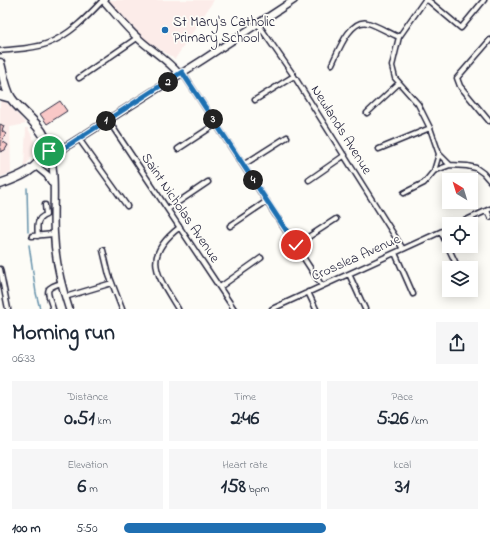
<!DOCTYPE html>
<style>
body{margin:0;font-family:"Indie Flower",sans-serif;background:#f6f6f7;color:#1f2937;height:100vh;display:flex;flex-direction:column;font-size:15px;white-space:nowrap}
*{box-sizing:border-box;margin:0}
p{font-size:13px;color:#747a83}
.icon{flex:none;width:22px;height:22px;fill:none;stroke:currentColor;stroke-width:2;stroke-linecap:round;stroke-linejoin:round}
.map{position:relative;height:309px;overflow:hidden}
.sheet{display:flex;flex-direction:column;background:#fff;flex:1}
.sheet>*{flex:none}
.needle{width:26px;rotate:322deg}
.tools{position:absolute;left:442px;top:173px;display:grid;gap:8px}
.tools a{display:grid;place-items:center;width:36px;height:36px;border-radius:0px;background:#fff;box-shadow:0 2px 10px #0003;font-size:20px}
.pin{position:absolute;display:grid;place-items:center;width:34px;height:34px;color:#fff;margin:-17px;border:2px solid #fff;border-radius:50%;box-shadow:0 1px 4px #0007}
.km{position:absolute;width:20px;height:20px;margin:-10px;border-radius:50%;background:#222;color:#fff;font-size:11px;line-height:20px;text-align:center}
.round{display:grid;place-items:center;flex:none;width:42px;height:42px;border-radius:0px;background:#f6f6f7}
.headline{display:flex;align-items:center;justify-content:space-between;height:68px;padding:0 12px}
h1{font-size:22px;font-weight:700;line-height:30px}
.stats{display:grid;grid-template-columns:repeat(3,1fr);gap:6px;height:68px;padding:4px 12px}
.stats div{display:grid;align-content:center;border-radius:0px;background:#f6f6f7;text-align:center}
.stats b{font-size:20px;font-weight:700}
.stats small{font-size:11px;font-weight:400}
.stats p{font-size:11px}
ul{padding:0 12px;list-style:none;font-size:13px}
li{display:grid;grid-template-columns:64px 48px 1fr;align-items:center;height:30px}
li i{height:10px;border-radius:5px;background:#1f6fb2}
.map>svg:first-child{display:block}
.built{fill:#fcece9}
.lines{fill:none;stroke-linecap:round;stroke-linejoin:round}
.stream{stroke:#6692ab;stroke-width:1.5}
.building{fill:#f9c8c7;stroke:#22223b}
.street-casing{stroke:#22223b;stroke-width:7}
.secondary-casing{stroke:#22223b;stroke-width:9}
.highway-casing{stroke:#22223b;stroke-width:11}
.street{stroke:#fdfcf7;stroke-width:4}
.secondary{stroke:#fdfcf7;stroke-width:6}
.highway{stroke:#fdfcf7;stroke-width:8}
.route-casing{stroke:#fff;stroke-width:8}
.route{stroke:#1f6fb2;stroke-width:5}
.poi-dot{fill:#1f6fb2;stroke:#fdfcf7;stroke-width:1.5}
.labels{text-anchor:middle;dominant-baseline:central;stroke-width:3.5;stroke-linejoin:round;paint-order:stroke}
.poi-label{font-size:14px;fill:#22223b;stroke:#fdfcf7;text-anchor:start}
.street-label{font-size:14px;fill:#22223b;stroke:#fdfcf7}
</style>
<div class="map">
<svg width="490" height="309" viewBox="0 0 490 309">
<rect width="100%" height="100%" fill="#fdfcf7"/>
<filter id="ink" filterUnits="userSpaceOnUse"><feTurbulence type="fractalNoise" baseFrequency=".025" numOctaves="2"/><feDisplacementMap in="SourceGraphic" scale="8" xChannelSelector="R" yChannelSelector="G"/><feConvolveMatrix kernelMatrix="1 2 1 2 8 2 1 2 1" color-interpolation-filters="sRGB"/></filter>
<g filter="url(#ink)">
<path class="built" d="M107,0H214L175,59L147,41Z
M0,101H5L10,106L26,124L10,127L11,173L0,177Z
M26,128H28L37,147L27,164L24,166Z"/>
<g class="lines">
<path class="stream" d="M27,188L28,232
M29,245L36,293L40,309"/>
</g>
<path class="building" d="M60,101L67,111L47,124L40,114Z
M0,124L4,126L2,131L6,134L2,141L8,145L5,150L0,152Z"/>
<g class="lines">
<defs>
<path id="street" d="M425,0L399,37L392,66L395,78L418,104L430,128L439,154L434,171
M426,0L429,1L461,28L484,0
M258,24L294,76L403,249
M0,51C15,49 32,49 46,44C69,36 87,17 103,0
M332,64C338,52 350,18 368,23C378,26 389,33 399,37
M182,72L322,286
M79,78L137,38
M255,100L294,76
M367,113L399,83
M108,120L234,309
M489,121L460,86L457,78L490,40
M79,139L127,206
M178,149L216,124
M379,149L430,128
M439,154L450,165
M243,165L287,137
M309,180L345,155
M404,193L424,183L434,171L450,165L467,166L476,168L483,173L490,181
M168,209L208,182
M487,211L490,217
M458,224L490,209
M230,226L267,201
M441,232L458,268
M32,236L54,234
M38,236C37,227 36,218 46,215L45,205
M296,245L336,219
M103,250L109,275L122,309
M395,253L413,294
M0,269L8,309
M349,274L365,309
M220,287L261,258
M308,292L316,309
M65,297L112,283
M53,309C48,292 42,288 62,283
M178,309C157,274 141,257 180,227
M272,309L449,228"/>
<path id="secondary" d="M103,0C115,13 126,28 139,39C152,51 169,61 179,74
M45,139C51,145 58,148 67,146
M47,144C58,172 52,203 54,233C55,258 61,285 69,309
M39,164L51,158L67,146L204,59L294,0
M36,166L47,175L53,184"/>
<path id="highway" d="M0,63C3,74 5,88 11,98C21,112 38,122 45,138C47,142 46,146 45,150C40,170 17,178 0,184
M0,95L11,98"/>
</defs>
<use href="#street" class="street-casing"/>
<use href="#secondary" class="secondary-casing"/>
<use href="#highway" class="highway-casing"/>
<use href="#street" class="street"/>
<use href="#secondary" class="secondary"/>
<use href="#highway" class="highway"/>
</g>
</g>
<g class="lines" filter="url(#ink)">
<defs>
<path id="route" d="M49,151L51,158L67,146L182,72L296,245"/>
</defs>
<use href="#route" class="route-casing"/>
<use href="#route" class="route"/>
</g>
<circle class="poi-dot" cx="165" cy="30" r="4"/>
<g class="labels">
<g class="poi-label">
<text x="173" y="22">St Mary's Catholic<tspan x="173" dy="16">Primary School</tspan></text>
</g>
<g class="street-label">
<text transform="translate(341 130) rotate(58)">Newlands Avenue</text>
<text transform="translate(180 208) rotate(56)">Saint Nicholas Avenue</text>
<text transform="translate(356 258) rotate(-24)">Crosslea Avenue</text>
</g>
</g>
</svg>
<div class="tools">
<a><svg class="needle" viewBox="-14 -14 28 28"><path d="M0-13l5 13h-10z" fill="#e53935"/><path d="M0 13l5-13h-10z" fill="#747a83"/></svg></a>
<a><svg class="icon" aria-label="locate" viewBox="0 0 24 24"><circle cx="12" cy="12" r="6"/><path d="M12 2v4M12 18v4M2 12h4M18 12h4"/></svg></a>
<a><svg class="icon" aria-label="layers" viewBox="0 0 24 24"><path d="M12 4l9 5-9 5-9-5zM3 14l9 5 9-5"/></svg></a>
</div>
<div class="pin" style="left:49px;top:151px;background:#1e9e55"><svg class="icon" aria-label="arrive" viewBox="0 0 24 24"><path d="M6 21V4h12l-3 4 3 4H6"/></svg></div>
<div class="pin" style="left:296px;top:245px;background:#d93025"><svg class="icon" aria-label="check" viewBox="0 0 24 24"><path d="M5 12l5 5 9-10"/></svg></div>
<b class="km" style="left:106px;top:121px">1</b>
<b class="km" style="left:168px;top:82px">2</b>
<b class="km" style="left:213px;top:119px">3</b>
<b class="km" style="left:253px;top:180px">4</b>
</div>
<section class="sheet">
<div class="headline"><div><h1>Morning run</h1><p>06:33</p></div><a class="round"><svg class="icon" aria-label="share" viewBox="0 0 24 24"><path d="M12 15V3M7 8l5-5 5 5M5 13v7h14v-7"/></svg></a></div>
<div class="stats">
<div><p>Distance</p><b>0.51<small> km</small></b></div>
<div><p>Time</p><b>2:46</b></div>
<div><p>Pace</p><b>5:26<small> /km</small></b></div>
</div>
<div class="stats">
<div><p>Elevation</p><b>6<small> m</small></b></div>
<div><p>Heart rate</p><b>158<small> bpm</small></b></div>
<div><p>kcal</p><b>31</b></div>
</div>
<ul>
<li><b>100 m</b>5:50<i style="width:57%"></i></li>
</ul>
</section>
